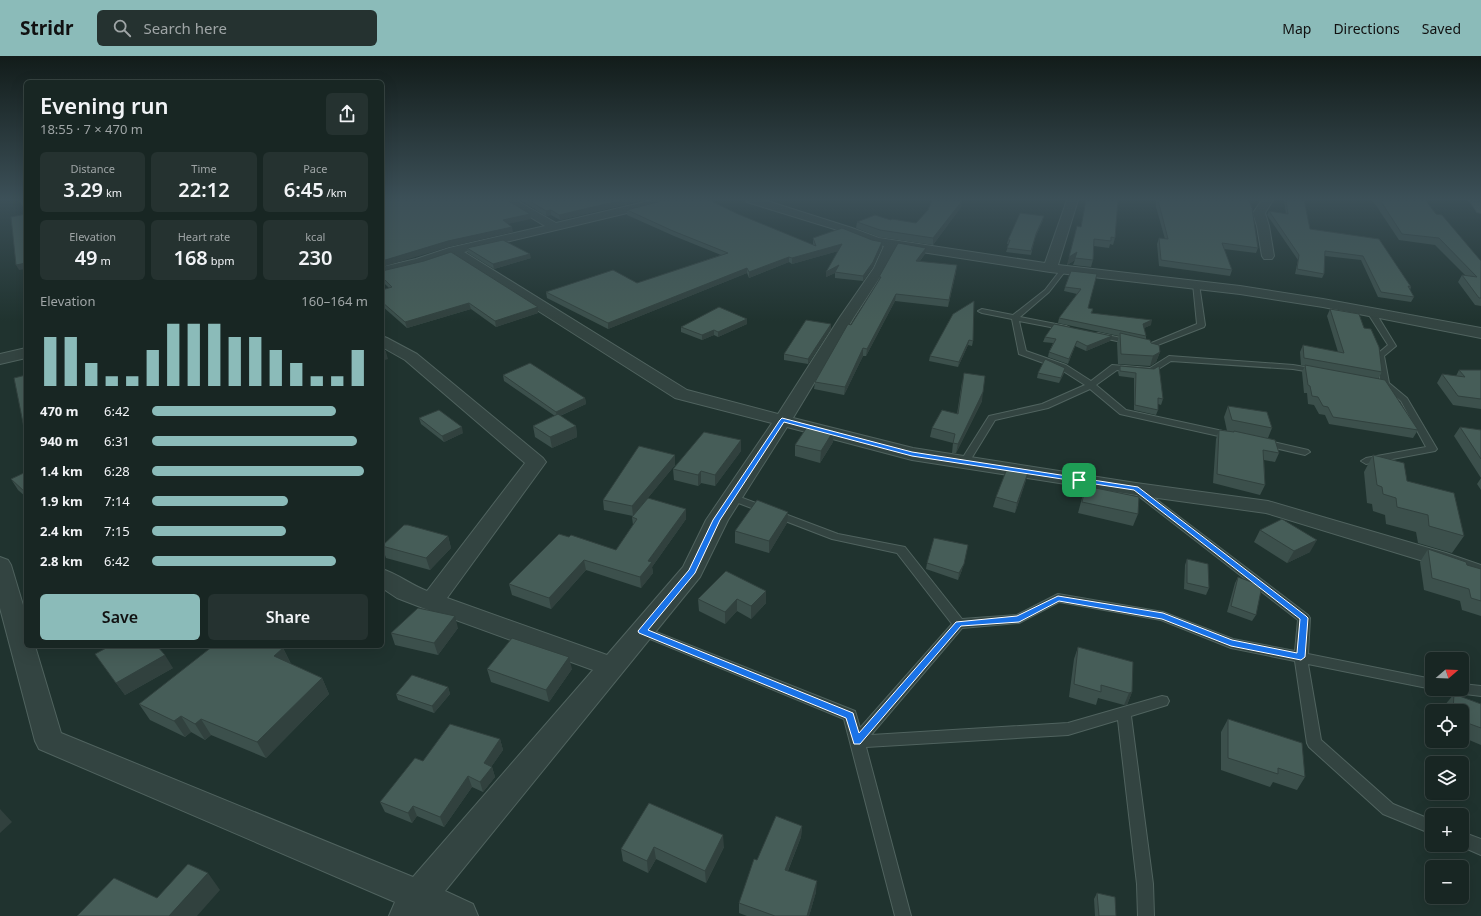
<!DOCTYPE html>
<meta charset="utf-8">
<style>
body{margin:0;font-family:"Noto Sans",sans-serif;background:#253230;color:#f1f3f6;height:100vh;display:flex;flex-direction:column;font-size:15px;white-space:nowrap}
*{box-sizing:border-box;margin:0}
p{font-size:13px;color:#9fa5a6}
.icon{flex:none;width:22px;height:22px;fill:none;stroke:currentColor;stroke-width:2;stroke-linecap:round;stroke-linejoin:round}
.map{position:relative;flex:1;overflow:hidden}
.drawer{position:absolute;left:24px;top:24px;width:360px;height:568px;display:flex;flex-direction:column;background:#182623;border-radius:6px;box-shadow:0 4px 16px #0002,0 0 0 1px #364341}
.drawer>*{flex:none}
.needle{width:26px;rotate:71deg}
.controls{position:absolute;left:1425px;top:596px;display:grid;gap:8px}
.controls a{display:grid;place-items:center;width:44px;height:44px;border-radius:6px;background:#182623;box-shadow:0 4px 16px #0002,0 0 0 1px #364341;font-size:20px}
.pin{position:absolute;display:grid;place-items:center;width:34px;height:34px;color:#fff;margin:-17px;border-radius:8px;box-shadow:0 2px 6px #0006}
.round{display:grid;place-items:center;flex:none;width:42px;height:42px;border-radius:6px;background:#253230}
.headline{display:flex;align-items:center;justify-content:space-between;height:68px;padding:0 16px}
h1{font-size:22px;font-weight:600;line-height:30px}
.stats{display:grid;grid-template-columns:repeat(3,1fr);gap:6px;height:68px;padding:4px 16px}
.stats div{display:grid;align-content:center;border-radius:6px;background:#253230;text-align:center}
.stats b{font-size:20px;font-weight:600}
.stats small{font-size:11px;font-weight:400}
.stats p{font-size:11px}
.chart{height:112px;padding:8px 16px}
.chart p{display:flex;justify-content:space-between}
.chart svg{width:100%;height:72px;margin-top:4px;stroke:#8bbbb9;stroke-width:6}
.primary-button{display:flex;gap:8px;margin-top:auto;padding:8px 16px}
.primary-button a{flex:1;height:46px;border-radius:6px;background:#8bbbb9;color:#111;font-size:16px;font-weight:600;line-height:46px;text-align:center}
.primary-button a+a{background:#253230;color:#f1f3f6}
ul{padding:0 16px;list-style:none;font-size:13px}
li{display:grid;grid-template-columns:64px 48px 1fr;align-items:center;height:30px}
li i{height:10px;border-radius:5px;background:#8bbbb9}
header{display:flex;align-items:center;gap:24px;box-sizing:border-box;height:56px;padding:0 20px;background:#8bbbb9;color:#111}
header strong{font-size:19px}
nav{display:flex;gap:22px;margin-inline-start:auto;font-size:14px}
.search{width:280px;height:36px;background:#253230;display:flex;align-items:center;gap:10px;box-sizing:border-box;padding:0 14px;border-radius:6px;color:#9fa5a6;font-size:15px}
.map>svg:first-child{display:block}
.lines{fill:none;stroke-linecap:round;stroke-linejoin:round}
.lane-casing{stroke:#50635f;stroke-width:2}
.street-casing{stroke:#50635f;stroke-width:2}
.primary-casing{stroke:#3c4e4b;stroke-width:2}
.lane{fill:#334441;fill-rule:evenodd}
.street{fill:#334441;fill-rule:evenodd}
.primary{fill:#516460;fill-rule:evenodd}
.wall{fill:#3c504c}
.shaded-wall{fill:#31413e}
.building{fill:#465d58;stroke:#31413e}
.route{fill:#1a73e8;stroke:#fff;fill-rule:evenodd}
</style>
<header>
<strong>Stridr</strong>
<div class="search"><svg class="icon" aria-label="search" viewBox="0 0 24 24"><circle cx="10" cy="10" r="6"/><path d="M15 15l6 6"/></svg>Search here</div>
<nav><a>Map</a><a>Directions</a><a>Saved</a></nav>
</header>
<div class="map">
<svg width="1481" height="860" viewBox="0 0 1481 860">
<rect width="100%" height="100%" fill="#20332f"/>
<g class="lines">
<defs>
<path id="lane" d="M1064,211L1067,213L1049,236L1020,261L1066,270L1070,272L1066,274L1019,265L1026,295L1066,309L1091,325L1112,309L1150,312L1169,300L1293,309L1317,313L1321,315L1317,317L1293,313L1171,305L1152,317L1117,314L1096,329L1126,354L1232,377L1237,380L1232,383L1120,358L1090,333L1048,352L995,364L968,408H962L960,406L989,360L1042,348L1085,329L1060,313L1019,298L1012,263L982,257L978,255L982,253L1013,259L1045,234L1062,212Z
M1196,226L1199,228L1205,269L1204,271L1150,292L1098,281L1094,279L1098,277L1149,288L1197,268L1193,228Z
M1368,254H1374L1396,290L1384,300L1389,327L1407,342L1437,393L1435,395L1366,408L1361,405L1366,402L1426,391L1401,345L1381,328L1376,299L1388,289L1367,256Z
M1265,384L1308,394L1310,396L1305,399L1262,389L1260,387L1262,385Z
M1136,430L1140,431L1308,559L1310,562L1308,598L1432,623V633L1308,608L1321,684L1393,748L1432,764V778L1383,758L1309,691L1307,687L1295,605L1231,592L1161,564L1059,546L1019,567L962,572L871,679L1068,667L1162,640L1167,641L1169,645L1167,649L1131,660L1153,828L1154,860H1138L1137,828L1118,664L1068,679L866,691L911,860H895L844,663L638,578L636,575L638,572L642,570L646,572L855,655L860,672L952,568L897,497L832,483L728,443L727,441L728,439L732,438L838,478L905,491L962,563L1017,559L1058,538L1163,556L1233,583L1295,595L1298,564L1132,435L1131,433Z
M1462,628L1481,630V640L1457,637L1455,633H1462Z
M1462,776L1481,783V799L1458,789H1462Z"/>
<path id="street" d="M502,144H516L556,167L653,144H674L669,147L464,196L687,334L778,358L840,261L874,212L884,190L872,188L844,176L747,146L746,144H764L852,172L879,182L1045,207L1067,144H1078L1058,209L1240,230L1323,243L1481,272V282L1323,251L1240,238L1050,216L896,192L886,212L854,261L793,362L913,392L1136,427L1268,445L1446,497L1481,509V525L1430,507L1266,457L1136,439L912,404L787,371L728,464L700,521L445,835L473,848L478,860H389L395,846L39,693L35,685L0,552V501L8,504L11,509L26,559V590H35L61,677L413,821L593,614L423,552L397,542L382,532V513C398,518 411,529 427,535L525,407L405,304L382,291V280L387,282L417,298L543,402L546,406L447,542L607,599L683,511L706,464L772,367L675,342L452,200L425,209L382,219V211L416,203L449,192L545,170Z
M1262,144H1273L1265,157L1269,170L1274,200L1272,203H1264L1262,200L1257,170L1253,157Z
M26,292V302L0,308V298Z"/>
<path id="primary" d="M1469,144H1481V157L1477,156Z"/>
</defs>
<use href="#lane" class="lane-casing"/>
<use href="#street" class="street-casing"/>
<use href="#primary" class="primary-casing"/>
<use href="#lane" class="lane"/>
<use href="#street" class="street"/>
<use href="#primary" class="primary"/>
</g>
<path class="wall" d="M520,144H644L560,164L551,159L546,160Z
M1086,144H1118L1115,182L1113,189L1110,188L1109,192L1094,190L1093,204L1091,211L1073,209L1075,204L1067,209L1081,171Z
M1156,144H1249L1258,192L1256,197L1224,193L1232,214L1230,220L1159,210L1157,188L1159,182L1165,183L1156,151Z
M1284,144H1304L1310,173L1379,183L1411,231L1410,234L1414,241L1411,246L1378,241L1361,204L1325,200L1324,218L1322,222L1295,218L1298,204L1267,159L1269,155L1286,158Z
M1372,144H1425L1436,158L1481,205V250L1475,249L1458,226L1462,219L1466,220L1435,189L1399,184L1377,151Z
M961,151L933,189L879,181L856,172L857,166L891,164L916,167Z
M627,154L738,158L813,189V182L882,191L873,211L863,225L835,222V217L826,221L838,195L792,208L789,206L749,222L747,217L608,273L547,242L546,236L637,227L721,199L674,180L627,159Z
M1043,164L1035,182L1031,199L1006,196L1009,188H1007L1008,184Z
M467,192L531,202L494,213L468,197Z
M925,198L920,205L956,216L948,251L895,245L866,300H863L844,339L814,333L815,326L878,226L879,221Z
M382,215L538,257L496,271L471,253L407,272L382,250V234L389,232L382,225Z
M1097,218L1088,252L1093,253L1092,257L1151,269L1144,272L1146,280V283L1160,296L1156,306L1150,310L1118,308L1117,287L1119,280L1058,267L1059,262L1077,238L1064,235L1065,231Z
M1330,253L1364,272L1382,316L1378,323L1418,374L1413,382L1329,368L1325,359L1319,358L1314,349L1308,348L1307,337H1304L1302,316L1305,310L1301,309L1300,296L1303,289L1338,296L1327,260Z
M953,258L973,285L972,290L968,289L958,311L929,305L930,300Z
M747,263V268L718,281L714,279L702,284L681,276V271Z
M831,268V273L808,308L784,304V298Z
M1045,281L1110,285L1086,295L1075,290L1068,308L1048,301L1049,296L1053,287L1043,286Z
M1120,310L1154,313L1163,343L1161,349L1158,348V354L1156,359L1134,354V322L1119,320L1118,316Z
M1065,312L1064,317L1059,327L1037,322L1038,317Z
M1459,314H1481V353L1453,349L1437,327L1442,318L1456,320Z
M503,319L585,342L586,348L560,360L576,370L577,381L552,392L535,381L533,370L555,360L504,325Z
M962,326L982,345L956,397H952L953,387L930,381L932,372L957,358Z
M1228,350L1272,372L1268,382L1279,397L1275,406L1264,404L1265,429L1260,439L1213,427L1216,383L1219,374L1233,376L1227,375L1224,361Z
M419,362L463,377L444,386L421,368Z
M1460,371L1481,374V434L1477,428L1481,422L1454,380Z
M834,374L833,386L820,407L795,400V389Z
M741,395L715,430L701,427L698,430L674,424L673,413Z
M675,399V409L633,460L604,454L603,444Z
M1373,399L1407,425L1464,480L1452,497L1418,487L1416,476L1386,468L1385,459L1373,455L1372,448L1367,447L1364,416Z
M26,416V441L18,434L11,423Z
M1026,424L1015,457L993,451L996,441Z
M1086,430L1138,458L1133,470L1078,457L1082,442Z
M686,453V463L652,511L653,517L641,532L586,514L551,553L512,539L509,528L569,481L616,494L633,469L632,461Z
M787,467L769,497L735,487V475Z
M1260,474L1310,496L1287,507L1254,486Z
M448,480L451,492L430,514L386,502L382,490Z
M1428,493L1467,509L1481,513V560L1462,554L1460,545L1424,534L1420,506Z
M1187,503L1209,532L1206,539L1184,533L1185,509Z
M927,507L962,514L958,524L926,513Z
M1238,521L1256,559L1252,565L1227,556L1235,527Z
M766,535V547L751,563L737,555L725,568L699,555L698,543Z
M458,572L438,599L395,589L391,577Z
M1078,591L1132,636L1127,649H1124L1098,642L1096,649L1069,641L1074,603Z
M283,592L291,608L322,622L329,638L266,702L211,679L205,684L191,676L185,681L150,664L139,648Z
M95,598L173,612L125,639Z
M487,613H572L549,646L491,626Z
M448,631L450,638L434,657L398,644L396,638Z
M1454,638L1481,648V689L1462,681V655H1444V650Z
M1228,663L1305,721L1297,734L1273,726L1270,731L1221,714V676Z
M500,683L503,694L491,711H492L495,721L483,736L472,731L444,771L417,760L412,767L385,756L380,746L423,705Z
M649,747L724,791L706,827L656,803L648,817L623,805L621,793Z
M802,770L801,781L788,815L816,836L809,860H747L739,857V847L757,804Z
M1097,837L1116,860H1095L1094,843Z"/>
<path class="shaded-wall" d="M623,144H644L560,164L559,159Z
M962,145L961,151L933,189V182Z
M551,154V159L546,160V155Z
M530,158L531,163L503,169V164Z
M1044,160L1043,164L1035,182L1031,199L1036,178Z
M512,171L513,176L449,191L382,211V205L448,185Z
M882,186V191L873,211L863,225V220Z
M842,188V194L792,208V202Z
M926,192L925,198L915,211L916,205Z
M1077,196L1075,204L1067,209L1069,201Z
M530,198L531,202L494,213L493,208Z
M789,201V206L749,222V216Z
M26,207V213L19,214L16,209Z
M839,209L835,217L826,221V216Z
M957,209L956,216L948,251L949,244Z
M747,212V217L608,273V267Z
M896,238L895,245L866,300L867,293Z
M469,247L471,253L407,272L405,266Z
M538,251V257L496,271L495,265Z
M747,263V268L718,281V276Z
M1152,264L1151,269L1142,273L1143,268Z
M831,268V273L808,308V303Z
M714,274V279L702,284V279Z
M1112,280L1110,285L1086,295L1087,290Z
M969,284L968,289L958,311L959,306Z
M1077,285L1075,290L1068,308L1069,303Z
M863,292V300L844,339L845,331Z
M386,296L388,303L382,305V297Z
M1160,296L1156,306L1150,310L1153,300Z
M1065,312L1064,317L1059,327Z
M983,336L982,345L956,397L958,388Z
M585,342L586,348L557,361L556,356Z
M576,370L577,381L552,392L550,381Z
M462,371L463,377L444,386L442,380Z
M834,374L833,386L820,407L821,395Z
M741,384V395L715,430V419Z
M675,399V409L633,460L632,450Z
M1029,414L1026,424L1015,457L1017,447Z
M701,415V427L698,430V419Z
M686,453V463L652,511L653,517L641,532L640,521L648,505Z
M788,456L787,467L769,497V485Z
M383,463L385,469L382,471V464Z
M448,480L451,492L430,514L426,502Z
M1317,484L1310,496L1287,507L1294,495Z
M584,504L586,514L551,553L549,542Z
M964,508L962,514L958,524L959,517Z
M766,535V547L751,563V550Z
M737,543V555L725,568V556Z
M455,560L458,572L438,599L434,587Z
M283,592L291,608L274,600Z
M165,599L173,612L125,639L116,627Z
M569,601L572,613L549,646L546,634Z
M322,622L329,638L266,702L257,686Z
M448,631L450,638L434,657L432,650Z
M1132,636L1127,649H1124L1129,637Z
M181,660L191,676L185,681L174,665Z
M201,663L211,679L205,684L195,668Z
M500,683L503,694L487,717L484,707Z
M492,711L495,721L483,736L480,726Z
M468,720L472,731L444,771L440,761Z
M413,750L417,760L412,767L408,757Z
M0,753L12,766L0,777Z
M802,770L801,781L784,824L785,814Z
M723,779L724,791L706,827L705,815Z
M654,791L656,803L648,817L647,805Z
M208,817L220,834L197,860H169Z
M817,825L816,836L809,860H807Z"/>
<path class="building" d="M19,144H26V155L25,154Z
M382,144H507L530,158L503,164L512,171L448,185L382,205Z
M528,144H623L559,159L551,154L546,155Z
M665,144H709L738,158L816,190L813,182L842,172L872,184L882,186L873,206L863,220L835,216L839,209L826,216L842,188L792,202L789,201L749,216L747,212L608,267L546,236L613,214L637,227L728,197L673,175L627,154Z
M932,144H956L962,145L933,182L880,174L857,166L875,159L891,164L892,163L916,167L928,154Z
M1086,144H1118L1115,182L1111,181V185L1094,183L1093,204L1075,202L1077,196L1069,201L1077,170L1081,171Z
M1158,144H1249L1252,152L1258,192L1222,187L1232,214L1161,204L1159,182L1168,183Z
M1286,144H1304L1310,173L1379,183L1411,231L1408,230L1414,241L1381,236L1363,200L1325,195L1324,218L1297,213L1299,199L1269,155L1288,158Z
M1380,144H1425L1436,158L1442,159L1481,205V242H1479L1462,219L1477,221L1439,182L1402,178Z
M1020,157L1044,160L1036,178L1031,195L1007,192L1010,184H1008Z
M26,158V207L16,209L11,161Z
M503,184L530,198L493,208L467,192Z
M898,187L926,192L916,205L957,209L949,244L896,238L867,293L863,292L845,331L815,326L848,268L851,269L881,221H879Z
M451,196L538,251L495,265L469,247L405,266L382,246V234L392,231L382,221V215L424,205Z
M1071,215L1097,218L1088,252L1093,253L1091,257L1152,264L1143,268L1146,280L1059,262L1081,233L1065,231Z
M974,245L973,285L969,284L959,306L930,300L953,258Z
M719,251L747,263L718,276L714,274L702,279L681,271Z
M1330,253L1359,258L1364,272L1371,273L1379,291L1382,316L1304,302L1303,289L1344,297Z
M806,264L831,268L808,303L784,298Z
M1054,268L1112,280L1087,290L1077,285L1069,303L1049,296L1056,283L1045,281Z
M1120,277L1150,284L1151,287L1159,289L1160,296L1153,300L1121,298Z
M382,292L386,296L382,297Z
M1045,303L1065,312L1061,322L1038,317Z
M530,307L585,342L556,356L503,319Z
M1305,309L1385,324L1418,374L1333,361L1328,351L1323,350L1318,341L1312,340L1310,330L1308,329Z
M1120,310L1154,313L1159,310L1163,343L1158,342V354L1135,349L1136,317L1120,315Z
M1459,314H1481V343L1458,340L1442,318L1465,321Z
M964,317L985,320L983,336L958,388L953,387L955,378L932,372L942,354L958,358Z
M26,319V382L14,322Z
M1228,350L1267,356L1272,372L1232,364Z
M439,354L462,371L442,380L419,362Z
M558,358L576,370L550,381L533,370Z
M809,368L834,374L821,395L795,389Z
M1460,371L1481,374V403Z
M1219,374L1234,376V375L1275,384L1279,397L1263,394L1265,429L1217,418Z
M704,376L741,384L715,419L701,415L698,419L673,413Z
M639,390L675,399L632,450L603,444Z
M1373,399L1404,407L1407,425L1454,437L1464,480L1429,470L1428,459L1397,451L1396,442L1383,438L1382,431L1377,429Z
M1008,410L1029,414L1017,447L996,441Z
M26,416V437L11,423Z
M1086,430L1139,441L1138,458L1082,446Z
M648,442L686,453L648,505L652,506L640,521L584,504L549,542L509,528L559,478L569,481L571,479L616,494L637,463L632,461Z
M757,444L788,456L769,485L735,475Z
M1282,463L1317,484L1294,495L1260,474Z
M404,469H408L448,480L426,502L382,490Z
M934,482L968,489L964,508L959,517L927,507Z
M1428,493L1466,506L1467,509L1481,513V545L1471,542L1469,533L1432,522Z
M1187,503L1208,508L1209,532L1187,527Z
M726,515L766,535L751,550L737,543L725,556L698,543Z
M1238,521L1262,530L1256,559L1231,550Z
M418,552L455,560L434,587L391,577Z
M512,582L569,601L546,634L487,613Z
M110,590H157L165,599L116,627L95,598Z
M213,590H278L283,592L274,600L322,622L257,686L201,663L195,668L181,660L174,665L139,648Z
M1078,591L1133,606L1132,636L1129,637L1101,629V636L1074,628Z
M412,619L448,631L432,650L396,638Z
M1454,638L1481,648V672L1462,665V655H1453Z
M1228,663L1302,687L1305,721L1278,712V718L1228,702Z
M450,668L500,683L484,707L492,711L480,726L468,720L440,761L413,750L408,757L380,746L415,702L423,705Z
M649,747L723,779L705,815L654,791L647,805L621,793Z
M776,760L802,770L785,814L817,825L807,860H775L739,847L754,803L757,804Z
M188,808L208,817L169,860H77L114,822L157,842Z
M1097,837L1115,841L1116,860H1099Z"/>
<linearGradient id="sky" x2="0" y2="1"><stop stop-color="#121c1a"/><stop offset="0.54" stop-color="#3c5058"/><stop offset="1" stop-color="#3c5058" stop-opacity="0"/></linearGradient>
<rect width="1481" height="265" fill="url(#sky)"/>
<path class="route" d="M782,362L912,396L1138,431L1306,560L1308,562L1305,601L1301,604L1231,590L1162,563L1059,545L1019,566L961,570L860,688H854L846,662L639,577L638,575L689,514L713,464L780,364ZM784,366L912,400L1134,434L1300,563L1297,597L1232,584L1163,557L1058,540L1017,560L956,566L859,677L853,657L648,574L695,517L720,464Z"/>
</svg>
<div class="controls">
<a><svg class="needle" viewBox="-14 -14 28 28"><path d="M0-13l5 13h-10z" fill="#e53935"/><path d="M0 13l5-13h-10z" fill="#9fa5a6"/></svg></a>
<a><svg class="icon" aria-label="locate" viewBox="0 0 24 24"><circle cx="12" cy="12" r="6"/><path d="M12 2v4M12 18v4M2 12h4M18 12h4"/></svg></a>
<a><svg class="icon" aria-label="layers" viewBox="0 0 24 24"><path d="M12 4l9 5-9 5-9-5zM3 14l9 5 9-5"/></svg></a>
<a>+</a>
<a>−</a>
</div>
<div class="pin" style="left:1079px;top:424px;background:#1e9e55"><svg class="icon" aria-label="arrive" viewBox="0 0 24 24"><path d="M6 21V4h12l-3 4 3 4H6"/></svg></div>
<section class="drawer">
<div class="headline"><div><h1>Evening run</h1><p>18:55 · 7 × 470 m</p></div><a class="round"><svg class="icon" aria-label="share" viewBox="0 0 24 24"><path d="M12 15V3M7 8l5-5 5 5M5 13v7h14v-7"/></svg></a></div>
<div class="stats">
<div><p>Distance</p><b>3.29<small> km</small></b></div>
<div><p>Time</p><b>22:12</b></div>
<div><p>Pace</p><b>6:45<small> /km</small></b></div>
</div>
<div class="stats">
<div><p>Elevation</p><b>49<small> m</small></b></div>
<div><p>Heart rate</p><b>168<small> bpm</small></b></div>
<div><p>kcal</p><b>230</b></div>
</div>
<div class="chart"><p><span>Elevation</span>160–164 m</p>
<svg viewBox="0 0 160 44" preserveAspectRatio="none"><path d="M5 44V14M15 44V14M25 44V30M35 44V38M45 44V38M55 44V22M65 44V6M75 44V6M85 44V6M95 44V14M105 44V14M115 44V22M125 44V30M135 44V38M145 44V38M155 44V22"/></svg>
</div>
<ul>
<li><b>470 m</b>6:42<i style="width:85%"></i></li>
<li><b>940 m</b>6:31<i style="width:95%"></i></li>
<li><b>1.4 km</b>6:28<i style="width:98%"></i></li>
<li><b>1.9 km</b>7:14<i style="width:63%"></i></li>
<li><b>2.4 km</b>7:15<i style="width:62%"></i></li>
<li><b>2.8 km</b>6:42<i style="width:85%"></i></li>
</ul>
<div class="primary-button"><a>Save</a><a>Share</a></div>
</section>
</div>
